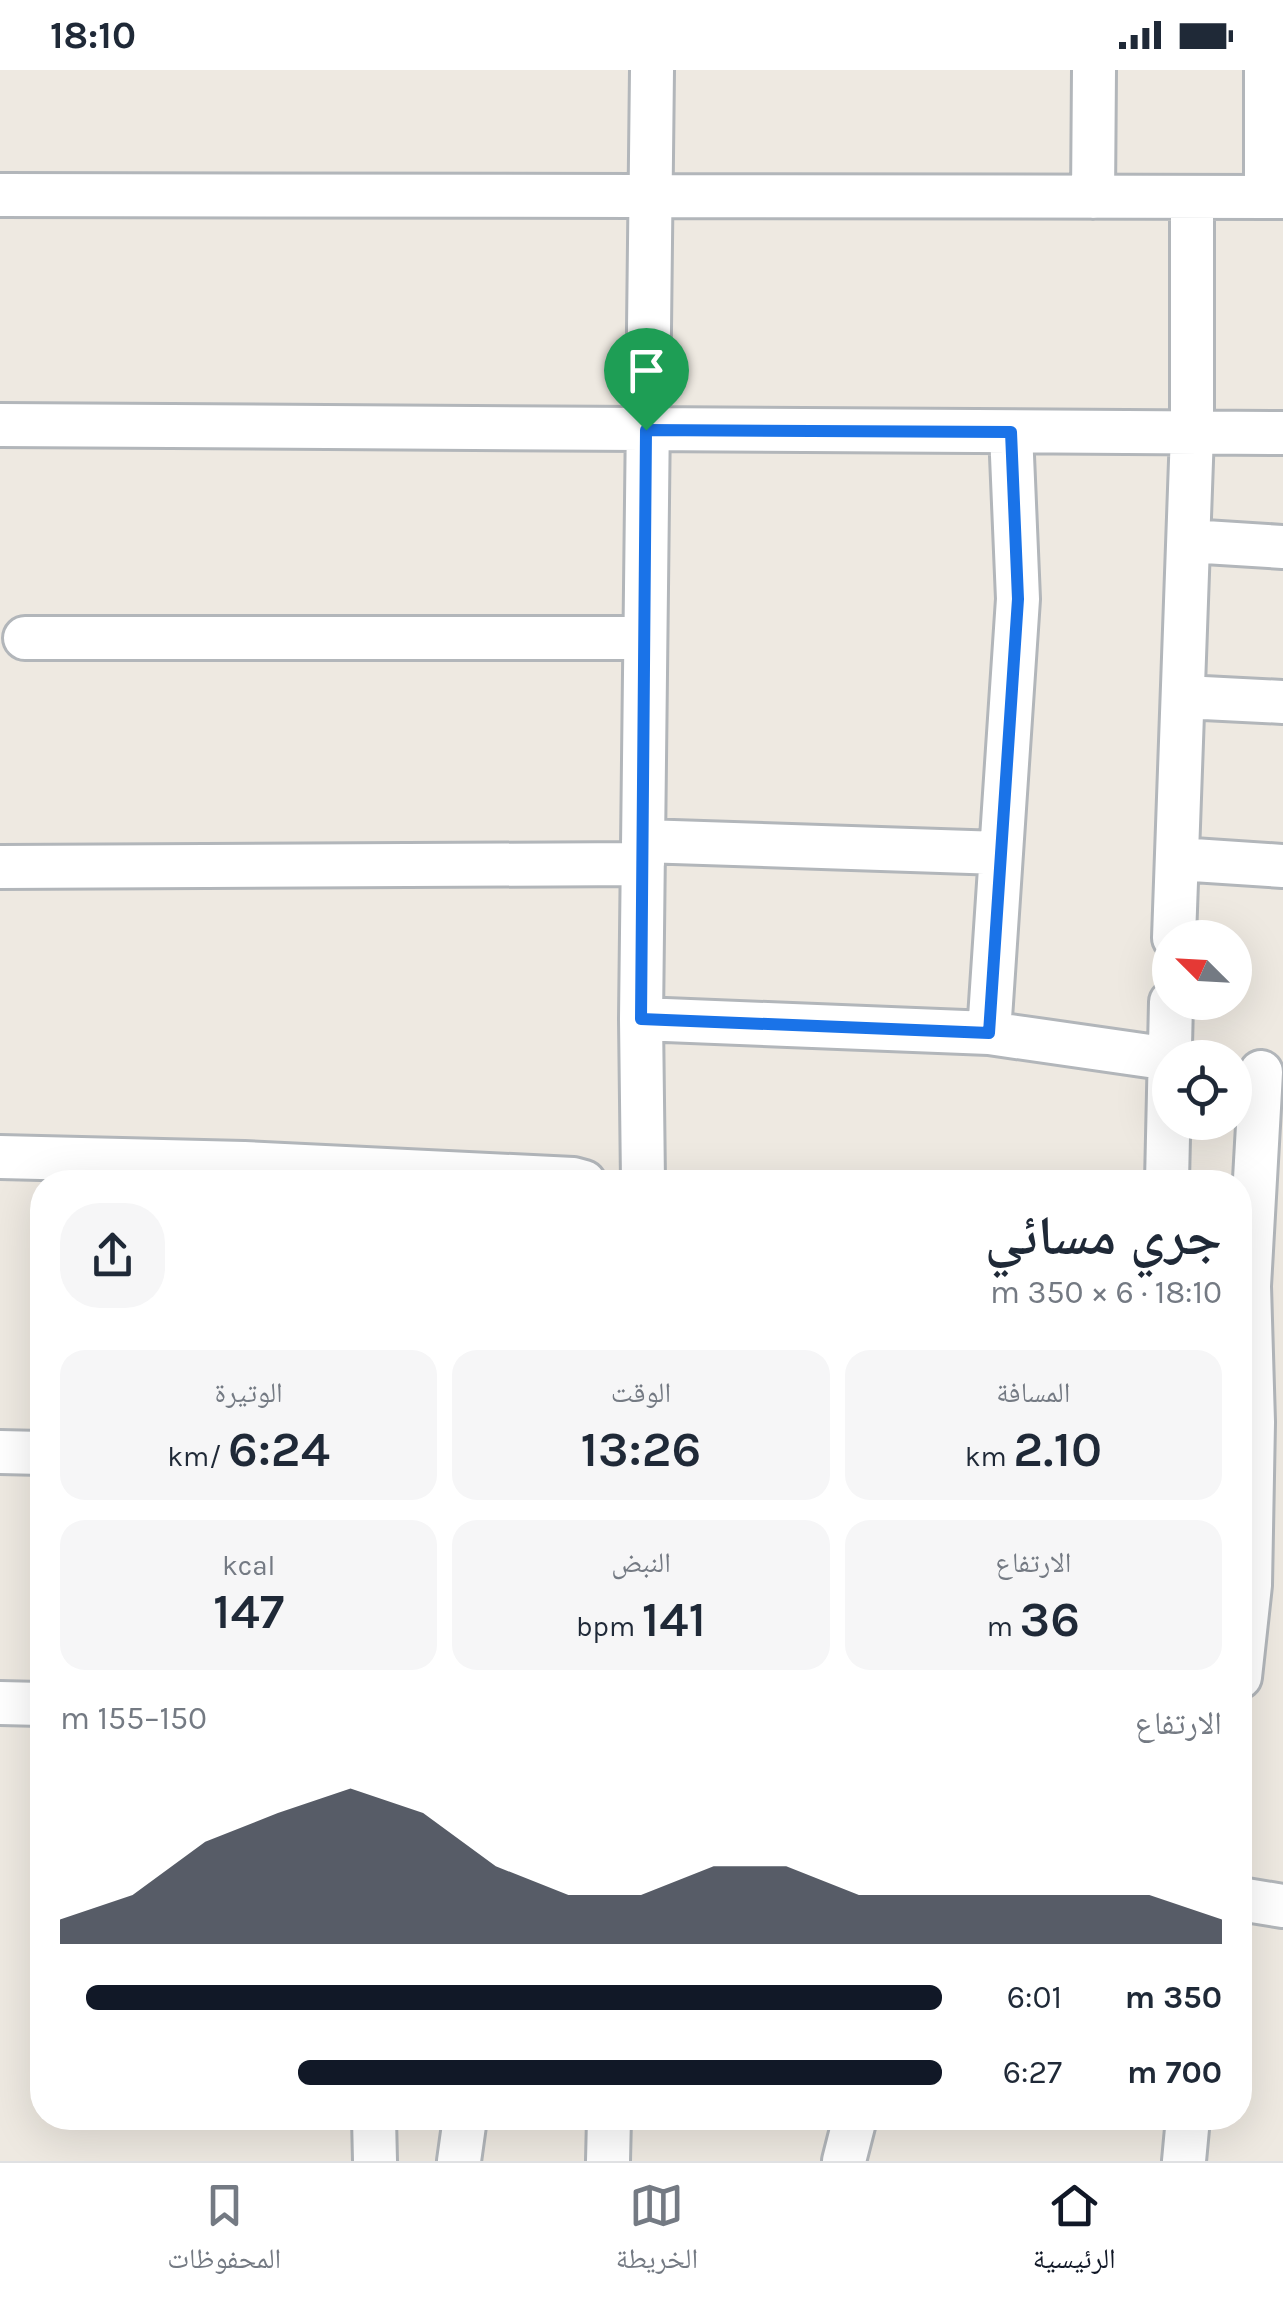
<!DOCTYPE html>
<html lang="ar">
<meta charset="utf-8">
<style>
body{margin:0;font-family:Karla,"Noto Naskh Arabic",sans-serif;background:#f6f6f7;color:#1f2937;direction:rtl;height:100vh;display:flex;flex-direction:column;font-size:38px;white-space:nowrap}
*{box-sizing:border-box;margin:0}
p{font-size:32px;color:#747a83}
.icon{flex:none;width:55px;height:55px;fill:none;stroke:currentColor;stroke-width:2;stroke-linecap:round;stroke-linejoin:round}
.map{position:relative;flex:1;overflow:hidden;direction:ltr}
.sheet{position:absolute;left:30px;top:1100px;width:1222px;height:960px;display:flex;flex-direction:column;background:#fff;border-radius:40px;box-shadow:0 10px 40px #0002;direction:rtl}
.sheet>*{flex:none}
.needle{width:65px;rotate:294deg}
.tools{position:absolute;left:1152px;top:850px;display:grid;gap:20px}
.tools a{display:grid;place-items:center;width:100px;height:100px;border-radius:50%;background:#fff;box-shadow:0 10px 40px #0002;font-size:50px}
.pin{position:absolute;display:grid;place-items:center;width:85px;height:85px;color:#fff;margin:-102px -42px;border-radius:50% 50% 50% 0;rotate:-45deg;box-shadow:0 0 10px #0007}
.pin .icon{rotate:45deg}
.round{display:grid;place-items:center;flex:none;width:105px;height:105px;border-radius:40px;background:#f6f6f7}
.headline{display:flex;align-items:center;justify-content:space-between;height:170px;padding:0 30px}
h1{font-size:55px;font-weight:600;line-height:75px}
.figures{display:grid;grid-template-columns:repeat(3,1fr);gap:15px;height:170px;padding:10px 30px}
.figures div{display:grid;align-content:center;border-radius:25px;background:#f6f6f7;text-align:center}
.figures b{font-size:50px;font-weight:600}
.figures small{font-size:28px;font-weight:400}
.figures p{font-size:28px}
.chart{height:280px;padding:20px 30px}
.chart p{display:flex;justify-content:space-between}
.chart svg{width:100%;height:180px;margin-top:10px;fill:#111827;opacity:.7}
ul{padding:0 30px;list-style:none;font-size:32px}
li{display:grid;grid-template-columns:160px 120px 1fr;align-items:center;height:75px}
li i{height:25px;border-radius:12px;background:#111827}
.status{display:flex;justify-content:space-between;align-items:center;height:70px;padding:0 50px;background:#fff;direction:ltr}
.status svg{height:28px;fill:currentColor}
.tab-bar{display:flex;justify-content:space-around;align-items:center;height:140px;border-top:2px solid #e0e1e3;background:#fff;font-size:28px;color:#747a83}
.tab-bar a{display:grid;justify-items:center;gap:5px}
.tab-bar .selected{color:#111827}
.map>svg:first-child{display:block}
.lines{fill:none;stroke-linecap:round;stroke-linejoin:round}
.minor-casing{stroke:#b2b6ba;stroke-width:48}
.minor{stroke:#fff;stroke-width:42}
.route-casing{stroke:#fff;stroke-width:20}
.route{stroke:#1a73e8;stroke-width:12}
</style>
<div class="status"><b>18:10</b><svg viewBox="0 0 49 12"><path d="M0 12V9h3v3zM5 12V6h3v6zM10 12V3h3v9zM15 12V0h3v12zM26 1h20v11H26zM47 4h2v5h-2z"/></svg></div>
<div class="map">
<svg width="1283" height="2091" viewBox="0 0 1283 2091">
<rect width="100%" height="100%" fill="#eee9e1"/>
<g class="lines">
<defs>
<path id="minor" d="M1266,0V127
M0,125L1283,127
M1093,127L1094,0
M0,355C428,354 855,364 1283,363
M1189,471L1283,477
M25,568H645
M1184,627L1283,632
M643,771L1000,783
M1178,789L1283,796
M0,797L643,794
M1174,868L1192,363V128
M641,949L989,963L1170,989
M989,963L1018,529L1011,362
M0,1087L244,1093L573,1109L584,1112
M643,1112L641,949L652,0
M1167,1112L1171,932
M0,1382L42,1383
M1240,1607L1250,1515L1253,1352L1249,1216L1261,1002
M0,1633L42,1634
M1240,1829L1283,1836
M374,2048L375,2091
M459,2091L465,2048
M608,2091L609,2048
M844,2091L855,2048
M1184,2091L1188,2048"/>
</defs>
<use href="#minor" class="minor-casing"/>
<use href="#minor" class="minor"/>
</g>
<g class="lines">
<defs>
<path id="route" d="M646,360L1011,362L1018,529L989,963L641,949Z"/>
</defs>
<use href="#route" class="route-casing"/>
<use href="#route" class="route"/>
</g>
</svg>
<div class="tools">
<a><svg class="needle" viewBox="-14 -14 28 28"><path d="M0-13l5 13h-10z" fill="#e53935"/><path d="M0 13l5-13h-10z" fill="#747a83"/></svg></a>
<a><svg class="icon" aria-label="locate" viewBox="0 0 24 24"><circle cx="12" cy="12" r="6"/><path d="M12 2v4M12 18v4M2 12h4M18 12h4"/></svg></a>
</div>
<div class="pin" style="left:646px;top:360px;background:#1e9e55"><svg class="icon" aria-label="arrive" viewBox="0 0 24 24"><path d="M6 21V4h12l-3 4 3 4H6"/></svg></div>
<section class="sheet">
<div class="headline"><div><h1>جري مسائي</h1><p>18:10 · 6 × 350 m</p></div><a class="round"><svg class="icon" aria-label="share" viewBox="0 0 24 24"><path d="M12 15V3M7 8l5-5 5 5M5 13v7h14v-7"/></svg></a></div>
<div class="figures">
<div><p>المسافة</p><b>2.10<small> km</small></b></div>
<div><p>الوقت</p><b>13:26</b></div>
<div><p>الوتيرة</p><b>6:24<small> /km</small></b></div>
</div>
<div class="figures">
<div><p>الارتفاع</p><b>36<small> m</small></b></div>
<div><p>النبض</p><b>141<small> bpm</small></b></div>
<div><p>kcal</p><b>147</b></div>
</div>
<div class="chart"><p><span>الارتفاع</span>150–155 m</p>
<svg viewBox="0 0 160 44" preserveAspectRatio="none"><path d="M0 44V38L10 32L20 19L30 12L40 6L50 12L60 25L70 32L80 32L90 25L100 25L110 32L120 32L130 32L140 32L150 32L160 38V44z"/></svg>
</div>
<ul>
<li><b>350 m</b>6:01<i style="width:97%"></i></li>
<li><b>700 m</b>6:27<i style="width:73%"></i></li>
</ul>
</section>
</div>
<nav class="tab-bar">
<a class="selected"><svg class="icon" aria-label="home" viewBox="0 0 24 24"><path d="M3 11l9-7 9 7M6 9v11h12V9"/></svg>الرئيسية</a>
<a><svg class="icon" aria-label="map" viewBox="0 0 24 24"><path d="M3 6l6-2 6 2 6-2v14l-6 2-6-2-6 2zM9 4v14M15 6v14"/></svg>الخريطة</a>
<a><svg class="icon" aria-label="saved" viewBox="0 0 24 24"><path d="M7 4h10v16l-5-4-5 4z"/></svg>المحفوظات</a>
</nav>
